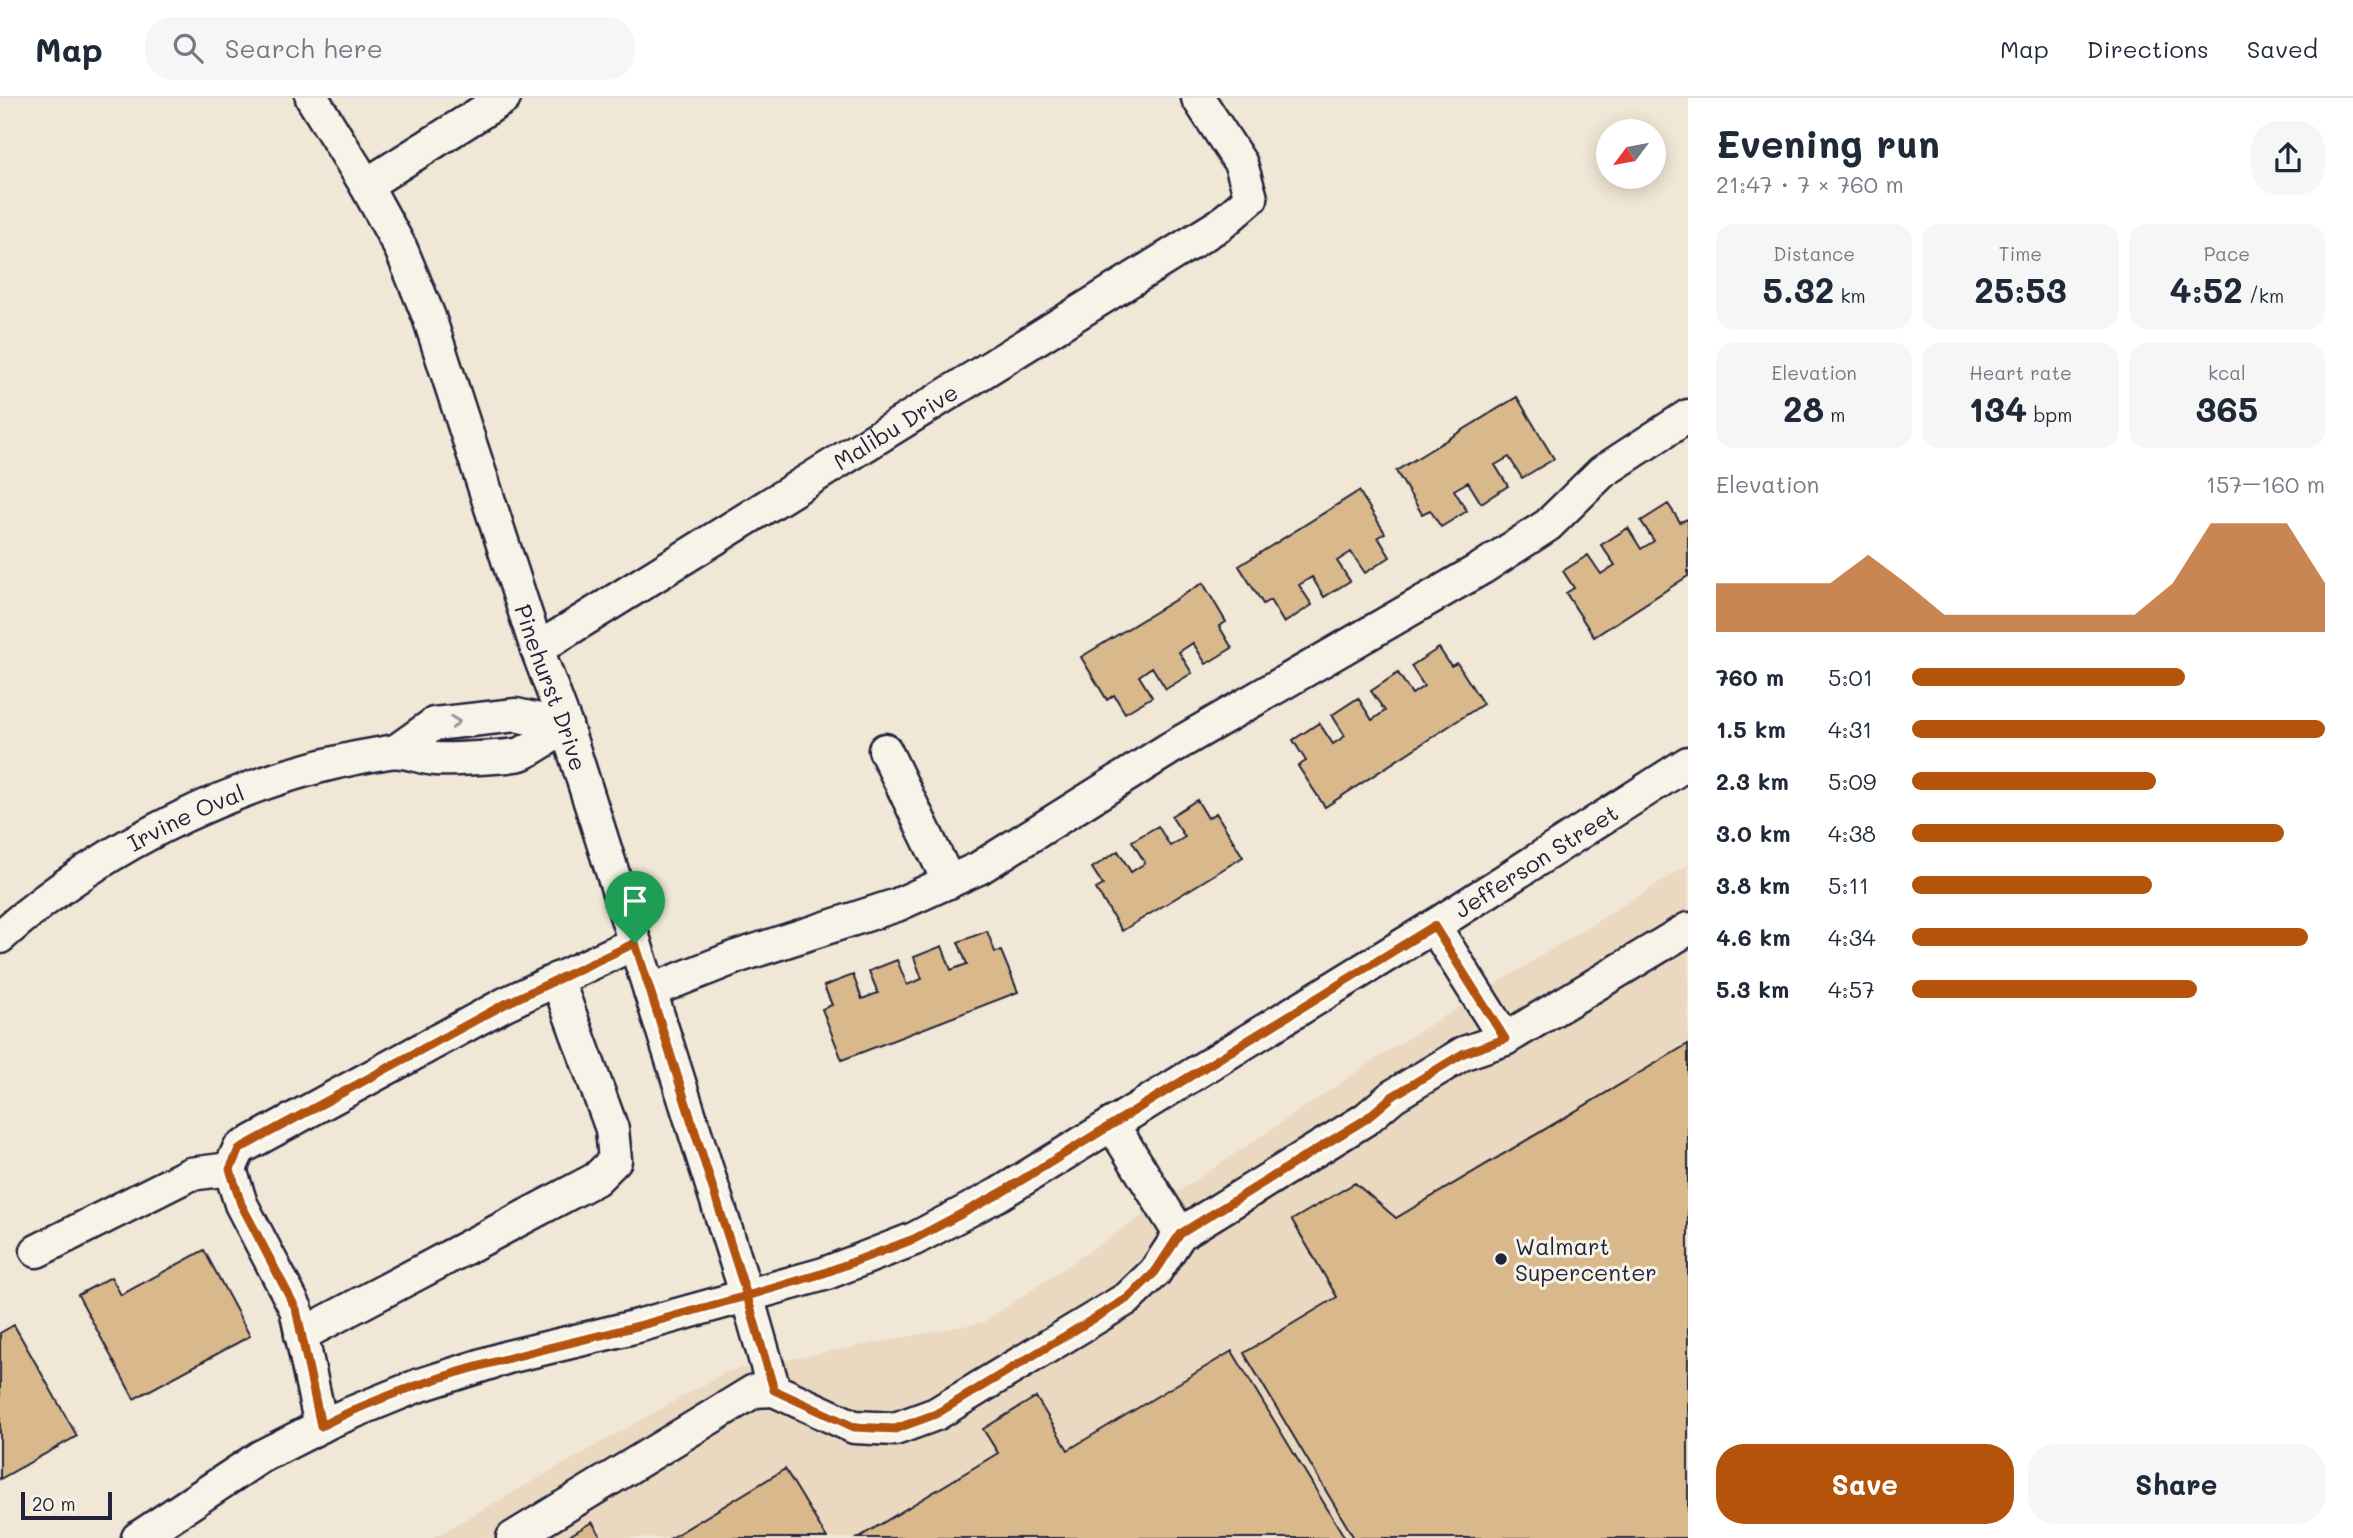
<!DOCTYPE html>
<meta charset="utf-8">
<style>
body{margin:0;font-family:Mali,sans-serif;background:#f6f6f7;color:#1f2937;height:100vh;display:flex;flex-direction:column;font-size:26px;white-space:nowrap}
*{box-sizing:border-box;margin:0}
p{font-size:23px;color:#747a83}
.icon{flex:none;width:38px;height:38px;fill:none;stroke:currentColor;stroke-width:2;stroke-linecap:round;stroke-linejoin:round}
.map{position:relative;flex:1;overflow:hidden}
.sheet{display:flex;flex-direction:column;background:#fff;width:665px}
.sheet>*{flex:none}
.needle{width:46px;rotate:238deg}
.fabs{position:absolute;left:1596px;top:21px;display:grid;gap:14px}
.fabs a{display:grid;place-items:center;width:70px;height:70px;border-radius:50%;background:#fff;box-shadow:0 4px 18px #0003;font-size:35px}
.scale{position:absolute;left:21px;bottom:18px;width:91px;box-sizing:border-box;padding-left:7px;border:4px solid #22223b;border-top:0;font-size:19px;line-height:24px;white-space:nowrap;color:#22223b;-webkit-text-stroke:5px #f7f3e8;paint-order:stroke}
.pin{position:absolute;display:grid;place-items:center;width:60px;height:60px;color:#fff;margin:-72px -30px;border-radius:50% 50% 50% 0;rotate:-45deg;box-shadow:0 0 7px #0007}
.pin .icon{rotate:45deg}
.round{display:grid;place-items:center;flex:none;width:74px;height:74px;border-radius:28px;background:#f6f6f7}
.head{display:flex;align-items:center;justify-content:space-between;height:119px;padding:0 28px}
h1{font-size:38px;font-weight:700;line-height:52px}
.stats{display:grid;grid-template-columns:repeat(3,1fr);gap:10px;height:119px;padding:7px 28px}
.stats div{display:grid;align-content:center;border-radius:18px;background:#f6f6f7;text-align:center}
.stats b{font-size:35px;font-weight:700}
.stats small{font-size:19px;font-weight:400}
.stats p{font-size:19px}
.chart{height:196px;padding:14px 28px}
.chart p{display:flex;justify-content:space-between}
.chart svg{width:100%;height:126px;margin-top:7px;fill:#b45309;opacity:.7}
.button{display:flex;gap:14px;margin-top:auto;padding:14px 28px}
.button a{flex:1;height:80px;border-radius:28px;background:#b45309;color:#fff;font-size:28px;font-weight:700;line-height:80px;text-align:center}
.button a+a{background:#f6f6f7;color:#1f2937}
ul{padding:0 28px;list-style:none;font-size:23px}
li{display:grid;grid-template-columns:112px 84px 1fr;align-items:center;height:52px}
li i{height:18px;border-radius:9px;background:#b45309}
header{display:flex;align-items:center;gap:42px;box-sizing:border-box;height:98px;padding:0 35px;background:#fff;border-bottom:2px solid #e0e1e3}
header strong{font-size:33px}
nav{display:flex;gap:38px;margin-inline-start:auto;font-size:24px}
.search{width:490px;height:63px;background:#f6f6f7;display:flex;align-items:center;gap:18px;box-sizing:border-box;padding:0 24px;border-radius:28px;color:#747a83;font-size:26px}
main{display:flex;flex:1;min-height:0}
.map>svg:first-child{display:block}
.built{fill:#ead9c0}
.building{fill:#d9b98c;stroke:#22223b;stroke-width:2}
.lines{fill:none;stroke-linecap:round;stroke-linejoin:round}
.minor-casing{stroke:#22223b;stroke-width:37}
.minor{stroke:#f7f3e8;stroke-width:32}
.oneway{stroke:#97959a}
.route-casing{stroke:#fff;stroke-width:14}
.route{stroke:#b45309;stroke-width:9}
.poi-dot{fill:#22223b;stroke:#f7f3e8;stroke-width:2.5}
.labels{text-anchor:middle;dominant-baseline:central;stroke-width:6;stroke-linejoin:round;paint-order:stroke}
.street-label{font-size:23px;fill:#22223b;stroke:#f7f3e8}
.poi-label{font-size:23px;fill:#22223b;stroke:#f7f3e8;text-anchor:start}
</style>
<header>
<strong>Map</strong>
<div class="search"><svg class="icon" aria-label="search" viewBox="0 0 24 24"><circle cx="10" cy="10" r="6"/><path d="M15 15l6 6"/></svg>Search here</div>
<nav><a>Map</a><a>Directions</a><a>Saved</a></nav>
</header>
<main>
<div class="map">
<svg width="1688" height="1440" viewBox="0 0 1688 1440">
<rect width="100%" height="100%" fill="#f1e7d6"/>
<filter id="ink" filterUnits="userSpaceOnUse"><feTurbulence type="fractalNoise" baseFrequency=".0143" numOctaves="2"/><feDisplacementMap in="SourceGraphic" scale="14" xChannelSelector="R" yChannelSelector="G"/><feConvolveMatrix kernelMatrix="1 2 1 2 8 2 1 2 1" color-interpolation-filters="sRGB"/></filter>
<g filter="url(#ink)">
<path class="built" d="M1688,767V1440H432L728,1273L984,1224L1391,951Z"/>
<path class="building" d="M1517,299L1554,361L1522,380L1509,359L1495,367L1508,388L1481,405L1468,384L1454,392L1467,413L1441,429L1430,412L1422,416L1396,373Z
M1359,393L1385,435L1378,439L1390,459L1365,475L1351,454L1337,463L1350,483L1324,499L1312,479L1299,487L1312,507L1284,525L1270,502L1263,506L1239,468Z
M1668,406L1680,424L1688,421V478L1594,539L1566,495L1574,490L1563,473L1588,457L1601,476L1615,467L1601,447L1628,430L1641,451L1654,443L1641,423Z
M1203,485L1226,524L1219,528L1232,550L1206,566L1193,545L1179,554L1192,575L1166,591L1152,569L1139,578L1152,599L1125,615L1114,597L1107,602L1081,559Z
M1439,550L1451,568L1457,565L1483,606L1325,709L1298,668L1306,663L1293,642L1319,625L1333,646L1345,638L1332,617L1358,600L1372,622L1385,613L1371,593L1398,575L1412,596L1424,588L1411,568Z
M1197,702L1208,720L1216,715L1243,759L1122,833L1096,791L1103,787L1092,770L1118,753L1131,774L1145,765L1132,743L1158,728L1170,748L1185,739L1171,718Z
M987,833L995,854L1001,853L1018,894L842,962L822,911L832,907L824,888L853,877L862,901L878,895L869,873L897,862L907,887L922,881L914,859L942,848L951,872L967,866L958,844Z
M1688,946V1440H1354L1244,1255L1337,1199L1292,1122L1355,1085L1396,1120Z
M204,1152L250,1238L134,1301L78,1197L111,1179L121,1197Z
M14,1227L77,1338L0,1381V1235Z
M1232,1253L1345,1440H858L998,1355L983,1331L1036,1299L1068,1352Z
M785,1371L827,1440H671Z
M592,1424L602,1440H566Z"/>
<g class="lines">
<defs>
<g id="minor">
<path id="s1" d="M312,0L366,87L401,151L429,219L537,551L566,628L747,1198L774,1292"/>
<path d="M366,87L504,0"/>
<path id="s2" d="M537,551L1221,126L1251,100L1241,66L1198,0"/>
<path d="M885,652L949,784"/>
<path d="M396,653L434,626L516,617L566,628"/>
<path d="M1434,828L1505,941"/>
<path id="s3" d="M0,839C107,744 248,676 389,654C405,651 420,660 436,661C447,662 510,659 520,656C534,651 553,636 566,628"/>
<path d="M650,893L736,859L897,807L979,770L1169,651L1482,470L1548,427L1602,374L1688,318"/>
<path d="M1112,1026L1180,1136"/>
<path d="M37,1153L190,1076L230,1071"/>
<path d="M301,1237L596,1081L615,1062L612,1031L557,881"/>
<path d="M321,1328L296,1211L241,1106L230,1071L239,1051L505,906L635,845"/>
<path id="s4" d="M138,1440L260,1359L329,1324L417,1288L508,1259L634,1229L824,1176L914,1141L999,1096L1434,828L1688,665"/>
<path d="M513,1440L754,1293L774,1292L854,1329L895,1331L936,1316L1128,1200L1155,1174L1180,1136L1366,1021L1393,998L1464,955L1505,941L1688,831"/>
</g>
</defs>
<use href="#minor" class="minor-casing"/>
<use href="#minor" class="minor"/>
</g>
<defs><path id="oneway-chevron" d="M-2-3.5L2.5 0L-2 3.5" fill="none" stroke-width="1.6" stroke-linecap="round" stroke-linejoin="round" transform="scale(1.75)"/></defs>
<use class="oneway" href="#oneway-chevron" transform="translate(455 624) rotate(-6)"/>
</g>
<g class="lines" filter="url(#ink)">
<defs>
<path id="route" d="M635,845L505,906L239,1051L230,1071L241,1106L296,1211L321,1328C419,1277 528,1256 634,1229C672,1219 709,1208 747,1198L774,1292L854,1329L895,1331L936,1316L1128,1200L1155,1174L1180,1136L1366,1021L1393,998L1464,955L1505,941L1434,828L999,1096L914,1141L824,1175L747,1198L635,845"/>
</defs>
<use href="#route" class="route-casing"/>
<use href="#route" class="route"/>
</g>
<circle class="poi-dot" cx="1501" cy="1161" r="7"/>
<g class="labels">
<g class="street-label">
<text stroke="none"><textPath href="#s2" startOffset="422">Malibu Drive</textPath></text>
<text stroke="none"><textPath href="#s1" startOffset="639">Pinehurst Drive</textPath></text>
<text stroke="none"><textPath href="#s3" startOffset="222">Irvine Oval</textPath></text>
<text stroke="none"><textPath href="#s4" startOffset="1566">Jefferson Street</textPath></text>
</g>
<g class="poi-label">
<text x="1515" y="1148">Walmart<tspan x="1515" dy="26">Supercenter</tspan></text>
</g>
</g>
</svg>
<div class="fabs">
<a><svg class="needle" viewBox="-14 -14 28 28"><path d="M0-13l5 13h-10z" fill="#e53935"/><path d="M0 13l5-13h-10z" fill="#747a83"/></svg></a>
</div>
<div class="scale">20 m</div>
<div class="pin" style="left:635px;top:845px;background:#1e9e55"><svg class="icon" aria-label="arrive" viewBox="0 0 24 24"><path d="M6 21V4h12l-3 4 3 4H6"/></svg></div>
</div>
<section class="sheet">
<div class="head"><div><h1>Evening run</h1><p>21:47 · 7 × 760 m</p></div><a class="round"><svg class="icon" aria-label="share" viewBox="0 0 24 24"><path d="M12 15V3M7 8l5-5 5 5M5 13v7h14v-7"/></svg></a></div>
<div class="stats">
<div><p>Distance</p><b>5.32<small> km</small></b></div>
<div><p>Time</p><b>25:53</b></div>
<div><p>Pace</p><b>4:52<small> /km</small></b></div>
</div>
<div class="stats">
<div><p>Elevation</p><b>28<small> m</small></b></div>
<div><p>Heart rate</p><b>134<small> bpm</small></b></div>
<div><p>kcal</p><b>365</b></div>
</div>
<div class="chart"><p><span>Elevation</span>157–160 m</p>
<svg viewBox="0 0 160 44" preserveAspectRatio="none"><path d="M0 44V27L10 27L20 27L30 27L40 17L50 27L60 38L70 38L80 38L90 38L100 38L110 38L120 27L130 6L140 6L150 6L160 27V44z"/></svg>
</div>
<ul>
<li><b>760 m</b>5:01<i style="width:66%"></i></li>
<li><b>1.5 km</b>4:31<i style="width:100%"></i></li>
<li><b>2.3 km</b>5:09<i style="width:59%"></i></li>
<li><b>3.0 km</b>4:38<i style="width:90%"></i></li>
<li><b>3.8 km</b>5:11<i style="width:58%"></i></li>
<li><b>4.6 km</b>4:34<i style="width:96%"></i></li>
<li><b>5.3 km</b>4:57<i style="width:69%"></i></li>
</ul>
<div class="button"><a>Save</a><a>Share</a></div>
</section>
</main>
